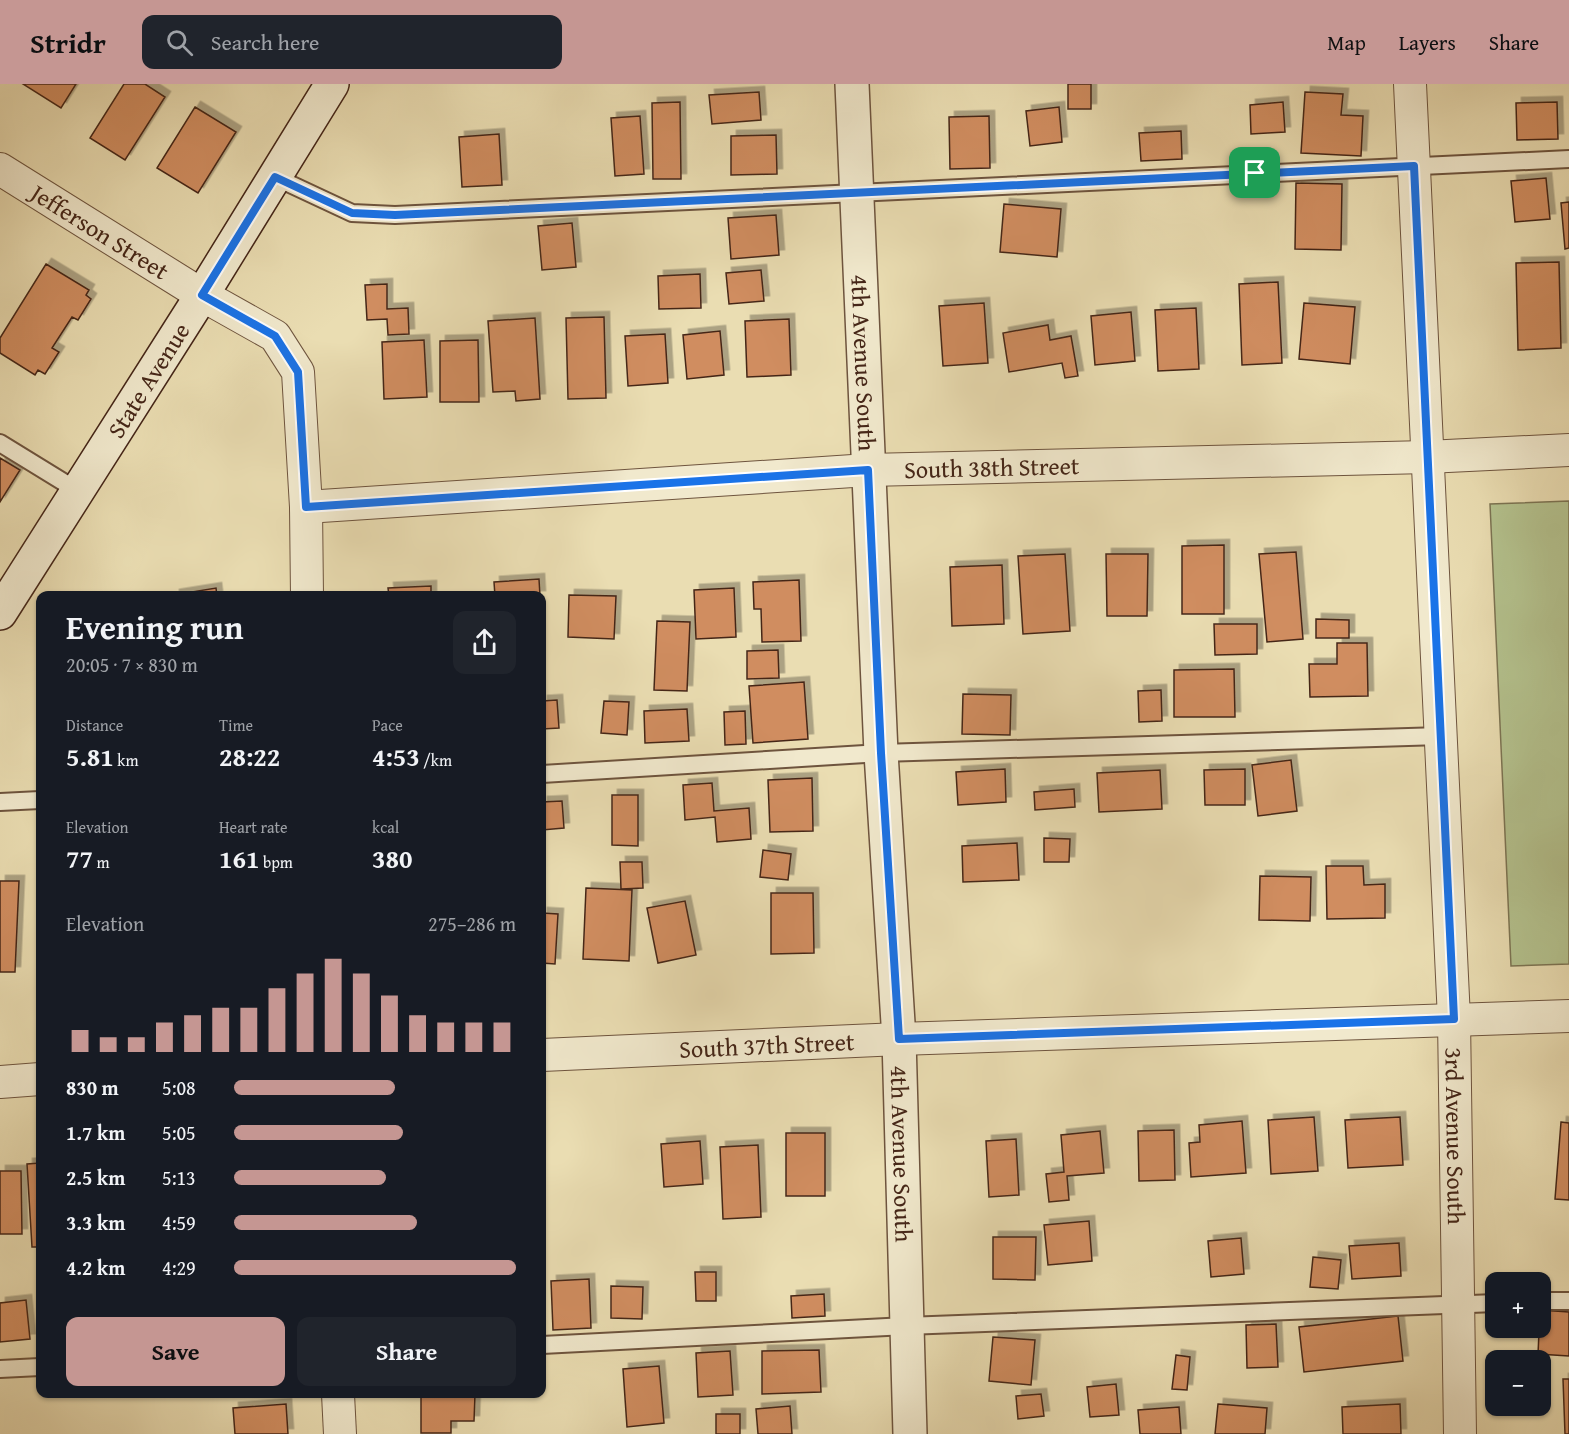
<!DOCTYPE html>
<meta charset="utf-8">
<style>
body{margin:0;font-family:"Gentium Book Plus",serif;background:#20242c;color:#f1f3f6;height:100vh;display:flex;flex-direction:column;font-size:22px;white-space:nowrap}
*{box-sizing:border-box;margin:0}
p{font-size:20px;color:#9ea1a6}
.icon{flex:none;width:33px;height:33px;fill:none;stroke:currentColor;stroke-width:2;stroke-linecap:round;stroke-linejoin:round}
.map{position:relative;flex:1;overflow:hidden}
.panel{position:absolute;left:36px;top:507px;width:510px;height:807px;display:flex;flex-direction:column;background:#171b24;border-radius:12px;box-shadow:0 2px 4px #0004}
.panel>*{flex:none}
.fabs{position:absolute;left:1485px;top:1188px;display:grid;gap:12px}
.fabs a{display:grid;place-items:center;width:66px;height:66px;border-radius:12px;background:#171b24;box-shadow:0 2px 4px #0004;font-size:30px}
.pin{position:absolute;display:grid;place-items:center;width:51px;height:51px;color:#fff;margin:-26px;border-radius:12px;box-shadow:0 3px 9px #0006}
.round{display:grid;place-items:center;flex:none;width:63px;height:63px;border-radius:12px;background:#20242c}
.headline{display:flex;align-items:center;justify-content:space-between;height:102px;padding:0 30px}
h1{font-size:33px;font-weight:800;line-height:45px}
.stats{display:grid;grid-template-columns:repeat(3,1fr);gap:9px;height:102px;padding:6px 30px}
.stats div{display:grid;align-content:center}
.stats b{font-size:26px;font-weight:800}
.stats small{font-size:16px;font-weight:400}
.stats p{font-size:16px}
.chart{height:168px;padding:12px 30px}
.chart p{display:flex;justify-content:space-between}
.chart svg{width:100%;height:108px;margin-top:6px;stroke:#c59692;stroke-width:6}
.action{display:flex;gap:12px;margin-top:auto;padding:12px 30px}
.action a{flex:1;height:69px;border-radius:12px;background:#c59692;color:#111;font-size:24px;font-weight:800;line-height:69px;text-align:center}
.action a+a{background:#20242c;color:#f1f3f6}
ul{padding:0 30px;list-style:none;font-size:20px}
li{display:grid;grid-template-columns:96px 72px 1fr;align-items:center;height:45px}
li i{height:15px;border-radius:8px;background:#c59692}
header{display:flex;align-items:center;gap:36px;box-sizing:border-box;height:84px;padding:0 30px;background:#c59692;color:#111}
header strong{font-size:28px}
nav{display:flex;gap:33px;margin-inline-start:auto;font-size:21px}
.search{width:420px;height:54px;background:#20242c;display:flex;align-items:center;gap:15px;box-sizing:border-box;padding:0 21px;border-radius:12px;color:#9ea1a6;font-size:22px}
.map>svg:first-child{display:block}
.green{fill:#b4c28e;stroke:#7c7453;stroke-width:1.5}
.building{fill:#d08d60;stroke:#452618;stroke-width:1.5;filter:url(#shadow)}
.lines{fill:none;stroke-linecap:round;stroke-linejoin:round}
.service-casing{stroke:#6e543e;stroke-width:20}
.minor-casing{stroke:#6e543e;stroke-width:34}
.tertiary-casing{stroke:#6e543e;stroke-width:36}
.secondary-casing{stroke:#452618;stroke-width:36}
.service{stroke:#f1e9cd;stroke-width:16}
.minor{stroke:#f1e9cd;stroke-width:32}
.tertiary{stroke:#f1e9cd;stroke-width:33}
.secondary{stroke:#f1e9cd;stroke-width:33}
.route-casing{stroke:#fff;stroke-width:12}
.route{stroke:#1a73e8;stroke-width:8}
.labels{text-anchor:middle;dominant-baseline:central;stroke-width:6;stroke-linejoin:round;paint-order:stroke}
.street-label{font-size:24px;fill:#452618;stroke:#f1e9cd}
</style>
<header>
<strong>Stridr</strong>
<div class="search"><svg class="icon" aria-label="search" viewBox="0 0 24 24"><circle cx="10" cy="10" r="6"/><path d="M15 15l6 6"/></svg>Search here</div>
<nav><a>Map</a><a>Layers</a><a>Share</a></nav>
</header>
<div class="map">
<svg width="1569" height="1350" viewBox="0 0 1569 1350">
<defs>
<filter id="shadow"><feDropShadow dx="5.5" dy="-5.5" stdDeviation="0" flood-color="#0004"/></filter>
</defs>
<rect width="100%" height="100%" fill="#eaddb2"/>
<filter id="stains"><feTurbulence type="fractalNoise" baseFrequency=".00333" numOctaves="4"/><feColorMatrix values="0 0 0 0 .2 0 0 0 0 .09 0 0 0 0 .02 0 0 0 .5 -.17"/></filter>
<radialGradient id="worn" r=".72"><stop offset=".6" stop-color="#630" stop-opacity="0"/><stop offset="1" stop-color="#630" stop-opacity=".3"/></radialGradient>
<path class="green" d="M1569,417V880L1511,882L1490,420Z"/>
<path class="building" d="M23,0H76L61,24Z
M124,0H145L165,13L125,76L90,54Z
M1068,0H1091V25H1068Z
M759,8L761,36L712,40L709,11Z
M1305,8L1343,10L1341,31L1363,32L1361,72L1301,69Z
M680,18L681,95H653L652,19Z
M1283,18L1285,48L1251,50L1250,21Z
M1557,18L1558,55L1517,56L1516,19Z
M195,23L236,48L198,109L157,84Z
M1059,23L1062,58L1030,62L1026,27Z
M640,32L644,90L615,92L611,34Z
M989,32L990,84L950,85L949,33Z
M1181,47L1182,75L1141,77L1139,49Z
M499,50L502,101L462,103L459,53Z
M776,51L777,90L731,91V52Z
M1546,94L1550,135L1515,138L1511,97Z
M1296,99L1342,100L1341,166L1295,165Z
M1569,118V164L1565,165L1561,119Z
M1004,120L1061,125L1057,173L1000,168Z
M776,131L779,171L731,175L728,134Z
M572,139L576,183L542,186L538,142Z
M1559,178L1561,264L1518,266L1516,179Z
M46,180L89,206L86,211L91,215L78,236L72,233L52,264L59,268L45,290L38,286L35,291L0,269V254Z
M761,186L764,217L729,220L726,189Z
M700,190L701,224L659,225L658,192Z
M1278,198L1282,279L1242,281L1239,200Z
M387,200V225L408,224L409,250L388,251L387,235L367,236L365,201Z
M984,219L988,279L943,282L939,222Z
M1304,219L1355,223L1350,280L1299,275Z
M1196,224L1199,285L1158,287L1155,226Z
M1131,228L1135,277L1095,281L1091,232Z
M604,233L606,314L568,315L566,234Z
M535,234L540,315L516,317L515,307L493,308L488,237Z
M789,235L791,291L747,293L745,237Z
M1048,241L1050,256L1071,252L1078,292L1065,294L1062,279L1009,288L1003,249Z
M720,247L724,291L687,295L683,251Z
M665,250L668,299L628,302L625,252Z
M424,256L427,313L384,315L382,258Z
M478,256L479,318H440V257Z
M0,374L20,386L0,418Z
M1224,461V530H1182V462Z
M1296,468L1303,555L1267,558L1259,470Z
M1065,470L1070,547L1023,550L1018,472Z
M1106,470H1148L1147,532H1107Z
M1002,481L1004,540L952,542L950,483Z
M539,495L540,512H495L494,498Z
M799,496L801,557L762,558L761,525H754L753,498Z
M431,502V512H389L388,504Z
M216,504L217,512H174V511Z
M734,504L736,553L696,555L694,506Z
M569,511L616,512L614,555L568,553Z
M1316,535L1349,536V554H1316Z
M657,537L690,538L687,607L654,606Z
M1214,540H1257V570L1215,571Z
M1337,559H1367L1368,612L1310,613L1309,580H1337Z
M778,566L779,594L747,595V567Z
M1234,585L1235,633H1174V586Z
M804,598L808,655L753,659L749,602Z
M1161,606L1162,637L1139,638L1138,607Z
M963,610L1011,611L1010,651L962,650Z
M557,616L559,644L542,645V617Z
M604,617L629,618L627,651L601,649Z
M687,625L689,657L645,659L644,627Z
M745,627L746,660L725,661L724,628Z
M1291,676L1297,727L1258,732L1252,681Z
M1005,685L1006,718L958,721L956,688Z
M1245,685V721H1205L1204,686Z
M1160,686L1162,725L1099,728L1097,689Z
M812,694L813,747L770,748L768,696Z
M712,699L714,727L749,724L751,755L717,758L715,733L685,736L683,701Z
M1074,705L1075,723L1035,726L1034,708Z
M612,711H638V762L612,761Z
M562,717L564,744L542,746V718Z
M1044,754L1070,755L1069,778H1044Z
M1017,759L1019,796L963,798L962,762Z
M763,766L791,770L788,796L760,793Z
M620,778H642L643,804L621,805Z
M1326,782H1363L1364,801L1385,800V834L1327,835Z
M1260,792L1311,793L1310,837L1259,836Z
M0,797H19L15,888H0Z
M586,804L632,806L629,877L583,875Z
M771,809H813L814,869L771,870Z
M685,817L696,871L658,879L647,824Z
M542,829L558,830L555,880L542,879Z
M1314,1033L1318,1087L1271,1090L1268,1036Z
M1400,1033L1403,1081L1348,1084L1345,1036Z
M1242,1037L1246,1089L1191,1093L1189,1059L1200,1058L1199,1041Z
M1561,1038L1569,1039V1116L1555,1115Z
M1174,1046L1175,1096L1139,1097L1138,1047Z
M1100,1047L1104,1089L1067,1092L1069,1116L1049,1118L1046,1090L1064,1088L1061,1051Z
M786,1049H825V1112H786Z
M1016,1055L1019,1111L989,1113L986,1057Z
M700,1057L703,1100L664,1103L661,1060Z
M758,1061L761,1133L723,1135L720,1063Z
M40,1079V1163H32L27,1080Z
M0,1087H21L22,1150H0Z
M1089,1137L1092,1177L1048,1181L1044,1141Z
M993,1153H1036L1035,1196L993,1195Z
M1241,1154L1244,1190L1211,1193L1208,1157Z
M1399,1159L1401,1192L1352,1195L1349,1162Z
M1313,1173L1341,1176L1338,1205L1310,1203Z
M695,1188H716V1217H696Z
M589,1195L591,1244L553,1246L551,1197Z
M611,1202L643,1203L642,1235L611,1234Z
M824,1210L825,1232L792,1234L791,1212Z
M26,1216L30,1255L0,1258V1219Z
M37,1226H40V1252H38Z
M1540,1226L1569,1228V1272L1538,1270Z
M1398,1232L1403,1277L1304,1288L1299,1243Z
M1276,1240L1278,1283L1247,1284L1246,1241Z
M993,1253L1035,1256L1031,1301L989,1297Z
M819,1266L821,1308L762,1310V1267Z
M730,1267L733,1311L698,1313L696,1269Z
M1176,1271L1190,1273L1187,1306L1172,1305Z
M659,1282L664,1339L627,1343L623,1285Z
M1563,1295H1569V1350H1565Z
M1116,1300L1119,1331L1090,1333L1087,1303Z
M421,1310H475L474,1337H451V1349H421Z
M1041,1310L1044,1332L1018,1335L1016,1312Z
M286,1320L288,1350H235L233,1324Z
M1218,1320L1267,1324L1265,1350H1215Z
M1400,1320L1401,1350H1343L1342,1323Z
M790,1322L792,1350H758L756,1325Z
M1179,1323L1181,1350H1140L1138,1326Z
M716,1330H740V1350H716Z"/>
<g class="lines">
<defs>
<path id="service" d="M275,93L352,129L395,131L1569,75
M0,359L78,407
M542,690L881,669L1441,652
M0,718L40,716
M1540,1217H1569
M542,1261L906,1242L1496,1219
M0,1285L40,1283"/>
<g id="minor">
<path id="s1" d="M1410,0L1454,935L1460,1350"/>
<path id="s2" d="M0,85L202,211L275,252L298,288L306,423L307,512"/>
<path id="s3" d="M306,423L868,386L1427,373L1569,366"/>
<path id="s4" d="M542,971L899,955L1569,932"/>
<path d="M0,998L40,995"/>
<path d="M338,1310L340,1350"/>
</g>
<g id="tertiary">
<path id="s5" d="M852,0L881,669L899,955L910,1350"/>
</g>
<g id="secondary">
<path id="s6" d="M0,529L202,211L332,0"/>
</g>
</defs>
<use href="#service" class="service-casing"/>
<use href="#minor" class="minor-casing"/>
<use href="#tertiary" class="tertiary-casing"/>
<use href="#secondary" class="secondary-casing"/>
<use href="#service" class="service"/>
<use href="#minor" class="minor"/>
<use href="#tertiary" class="tertiary"/>
<use href="#secondary" class="secondary"/>
</g>
<g class="lines">
<defs>
<path id="route" d="M1414,82L1454,935L899,955L881,669L868,386L306,423L298,288L275,252L202,211L275,93L352,129L395,131Z"/>
</defs>
<use href="#route" class="route-casing"/>
<use href="#route" class="route"/>
</g>
<g class="labels">
<g class="street-label">
<text stroke="none"><textPath href="#s2" startOffset="118">Jefferson Street</textPath></text>
<text stroke="none"><textPath href="#s5" startOffset="279">4th Avenue South</textPath></text>
<text stroke="none"><textPath href="#s6" startOffset="276">State Avenue</textPath></text>
<text stroke="none"><textPath href="#s3" startOffset="687">South 38th Street</textPath></text>
<text stroke="none"><textPath href="#s4" startOffset="225">South 37th Street</textPath></text>
<text stroke="none"><textPath href="#s1" startOffset="1053">3rd Avenue South</textPath></text>
<text stroke="none"><textPath href="#s5" startOffset="1071">4th Avenue South</textPath></text>
</g>
</g>
<rect width="100%" height="100%" filter="url(#stains)"/>
<rect width="100%" height="100%" fill="url(#worn)"/>
</svg>
<div class="fabs">
<a>+</a>
<a>−</a>
</div>
<div class="pin" style="left:1255px;top:89px;background:#1e9e55"><svg class="icon" aria-label="arrive" viewBox="0 0 24 24"><path d="M6 21V4h12l-3 4 3 4H6"/></svg></div>
<section class="panel">
<div class="headline"><div><h1>Evening run</h1><p>20:05 · 7 × 830 m</p></div><a class="round"><svg class="icon" aria-label="share" viewBox="0 0 24 24"><path d="M12 15V3M7 8l5-5 5 5M5 13v7h14v-7"/></svg></a></div>
<div class="stats">
<div><p>Distance</p><b>5.81<small> km</small></b></div>
<div><p>Time</p><b>28:22</b></div>
<div><p>Pace</p><b>4:53<small> /km</small></b></div>
</div>
<div class="stats">
<div><p>Elevation</p><b>77<small> m</small></b></div>
<div><p>Heart rate</p><b>161<small> bpm</small></b></div>
<div><p>kcal</p><b>380</b></div>
</div>
<div class="chart"><p><span>Elevation</span>275–286 m</p>
<svg viewBox="0 0 160 44" preserveAspectRatio="none"><path d="M5 44V35M15 44V38M25 44V38M35 44V32M45 44V29M55 44V26M65 44V26M75 44V18M85 44V12M95 44V6M105 44V12M115 44V21M125 44V29M135 44V32M145 44V32M155 44V32"/></svg>
</div>
<ul>
<li><b>830 m</b>5:08<i style="width:57%"></i></li>
<li><b>1.7 km</b>5:05<i style="width:60%"></i></li>
<li><b>2.5 km</b>5:13<i style="width:54%"></i></li>
<li><b>3.3 km</b>4:59<i style="width:65%"></i></li>
<li><b>4.2 km</b>4:29<i style="width:100%"></i></li>
</ul>
<div class="action"><a>Save</a><a>Share</a></div>
</section>
</div>
